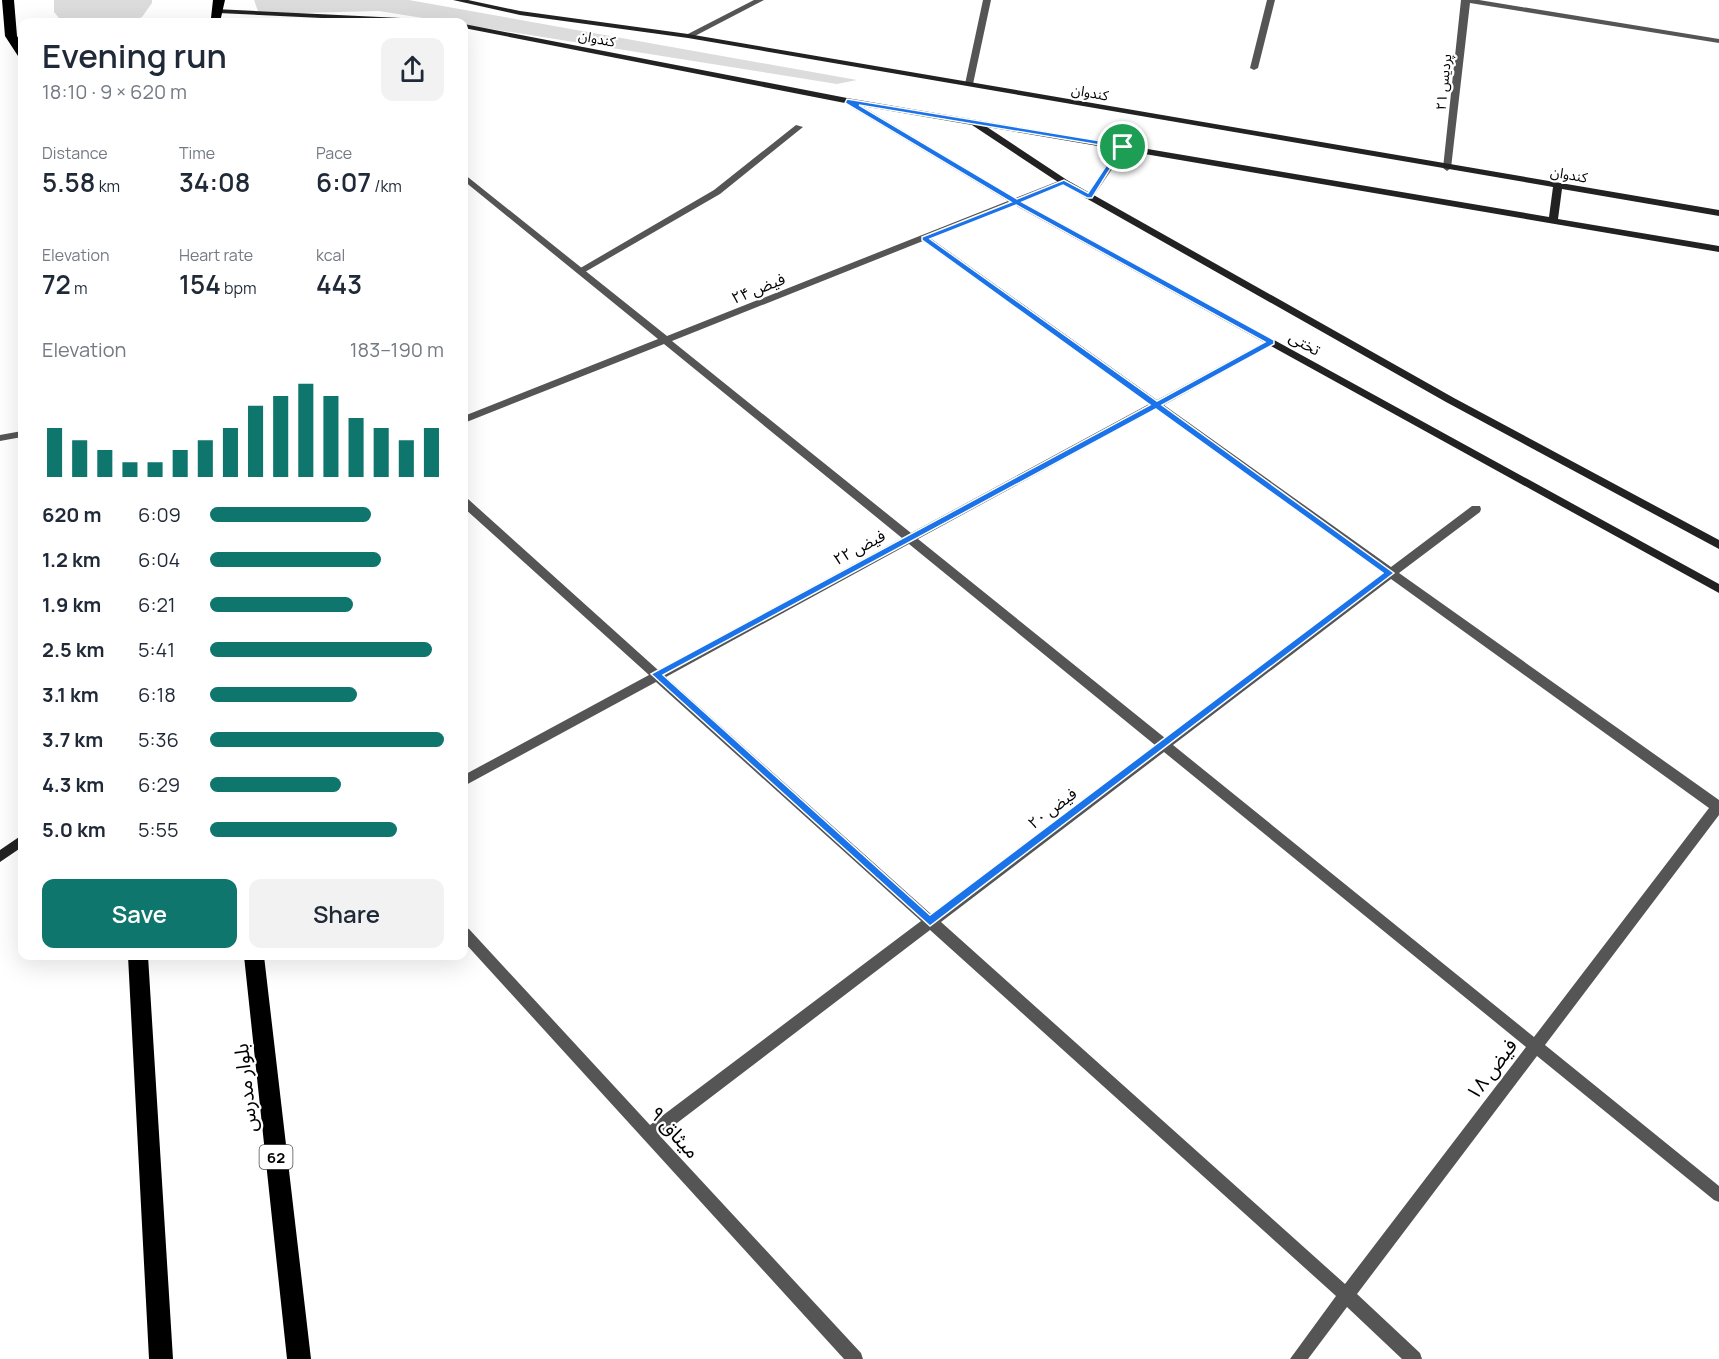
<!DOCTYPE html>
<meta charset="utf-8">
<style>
body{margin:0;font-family:Manrope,"Noto Sans Arabic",sans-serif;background:#f2f2f3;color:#1f2937;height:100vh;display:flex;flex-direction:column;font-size:22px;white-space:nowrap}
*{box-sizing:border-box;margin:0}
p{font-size:20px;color:#747a83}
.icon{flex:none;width:33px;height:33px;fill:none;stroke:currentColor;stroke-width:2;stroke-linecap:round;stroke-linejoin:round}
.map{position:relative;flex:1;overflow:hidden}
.drawer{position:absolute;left:18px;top:18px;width:450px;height:942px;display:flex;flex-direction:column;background:#fff;border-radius:12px;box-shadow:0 6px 24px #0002}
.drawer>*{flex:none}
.pin{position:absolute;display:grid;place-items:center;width:51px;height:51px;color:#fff;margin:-26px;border:3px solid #fff;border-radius:50%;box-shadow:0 2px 6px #0007}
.round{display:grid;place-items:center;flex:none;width:63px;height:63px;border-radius:12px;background:#f2f2f3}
.overview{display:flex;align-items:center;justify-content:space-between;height:102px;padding:0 24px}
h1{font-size:33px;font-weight:600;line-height:45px}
.figures{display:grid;grid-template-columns:repeat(3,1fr);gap:9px;height:102px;padding:6px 24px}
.figures div{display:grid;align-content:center}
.figures b{font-size:26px;font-weight:600}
.figures small{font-size:16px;font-weight:400}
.figures p{font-size:16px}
.chart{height:168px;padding:12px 24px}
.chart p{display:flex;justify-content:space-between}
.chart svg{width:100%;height:108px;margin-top:6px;stroke:#0f766e;stroke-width:6}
.button{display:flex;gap:12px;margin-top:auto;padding:12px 24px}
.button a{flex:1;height:69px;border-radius:12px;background:#0f766e;color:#fff;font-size:24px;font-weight:600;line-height:69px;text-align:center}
.button a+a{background:#f2f2f3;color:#1f2937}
ul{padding:0 24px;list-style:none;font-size:20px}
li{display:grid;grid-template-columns:96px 72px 1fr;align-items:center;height:45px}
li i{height:15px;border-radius:8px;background:#0f766e}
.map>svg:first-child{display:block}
.green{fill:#dcdcdc}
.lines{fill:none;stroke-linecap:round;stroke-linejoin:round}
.lane{fill:#555;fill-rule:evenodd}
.street{fill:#555;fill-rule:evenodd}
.secondary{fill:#222;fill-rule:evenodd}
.highway{fill:#000;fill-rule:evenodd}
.route{fill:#1a73e8;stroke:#fff;stroke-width:1.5;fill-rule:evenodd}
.labels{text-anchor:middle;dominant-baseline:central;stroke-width:4.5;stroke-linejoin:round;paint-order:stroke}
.far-street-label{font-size:14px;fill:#000;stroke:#fff}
.shield{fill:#fff;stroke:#4c4c4c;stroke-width:1.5}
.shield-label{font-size:15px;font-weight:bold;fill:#000}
.street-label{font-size:16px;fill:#000;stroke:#fff}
.near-street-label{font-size:20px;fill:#000;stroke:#fff}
</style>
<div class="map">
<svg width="1719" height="1359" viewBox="0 0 1719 1359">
<rect width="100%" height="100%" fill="#fff"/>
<path class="green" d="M54,0H152V3L142,17L130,22H62L54,12Z
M254,0H409L857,80L837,84L379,11L259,14Z"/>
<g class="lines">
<path class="lane" d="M796,125L803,127L720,194L585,272H579L577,270L714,190Z
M22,431V437L0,441V435Z"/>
<path class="street" d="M754,0H764L691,38L684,36Z
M983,0H991L973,84L969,86L965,84Z
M1267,0H1275L1258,68L1254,70L1250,68Z
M1461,0H1479L1719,39V43L1470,3L1451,168L1447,171L1443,168Z
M1123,144L1127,147L1093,197L1092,199H1086L1085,197L1120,145Z
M464,174L667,336L1061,180H1067V184L930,238L1157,400L1268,340H1274V344L1164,405L1391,567L1472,506H1480L1481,509L1480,512L1399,573L1719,800V815L1545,1045L1719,1186V1202L1714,1200L1537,1056L1357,1294L1420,1353L1422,1359H1402L1347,1307L1308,1359H1290L1336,1296L930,930L660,1136L861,1353L863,1359H844L464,942V927L469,929L650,1125L921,921L656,682L464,786V775L649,675L464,508V498L468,499L658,670L902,538L664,344L464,423V416L658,339L464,181ZM923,241L1149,404L911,533L672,341ZM1156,409L1383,573L1165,738L918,539ZM909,544L1155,745L931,914L666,677ZM1391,579L1709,808L1534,1037L1173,745ZM1164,752L1526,1047L1345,1284L941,922Z"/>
<path class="secondary" d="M453,0H468L520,11L688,34L1719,210V216L1562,189L1558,219L1719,246V252L987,127L1067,180L1454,398L1719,540V549L1446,402L1061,184L972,125L862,106L1019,200L1719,584V593L1013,204L851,107L850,104L464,28V24L847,98L1549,217L1553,187L688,38L520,15Z
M215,9L443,20L447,22H405L218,13H215Z
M22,835V847L0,862V850Z"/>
<path class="highway" d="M2,0H14L17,36L22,44V57L18,56L5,36Z
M213,0H225L220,22H208L211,18Z
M128,956H148L173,1359H149Z
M244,956H264L311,1359H287Z"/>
</g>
<path class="route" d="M847,99L1125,145L1092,198H1087L1063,185L1022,202L1274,340V344L1162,405L1394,573L930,926L651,674L1150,405L922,240V237L1011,202L845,103ZM859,105L1118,148L1088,193L1064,180L1017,199ZM1016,205L1265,342L1157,401L930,239ZM1156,409L1383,573L930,915L663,675Z"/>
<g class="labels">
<g class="far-street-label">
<text transform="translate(597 38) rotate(11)">کندوان</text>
<text transform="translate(1443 82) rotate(-84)">پردیس ۲۱</text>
<text transform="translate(1090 92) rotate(10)">کندوان</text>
<text transform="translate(1569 174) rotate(10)">کندوان</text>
</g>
<rect class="shield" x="259.5" y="1145" width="33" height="24" rx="4.5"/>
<g class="shield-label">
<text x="276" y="1157">62</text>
</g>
<g class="street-label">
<text transform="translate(758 288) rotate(-22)">فیض ۲۴</text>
<text transform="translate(1305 343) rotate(29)">تختی</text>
<text transform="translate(859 547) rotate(-28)">فیض ۲۲</text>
<text transform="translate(1052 808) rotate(-37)">فیض ۲۰</text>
</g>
<g class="near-street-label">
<text transform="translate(1491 1069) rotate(-53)">فیض ۱۸</text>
<text transform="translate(245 1088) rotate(-96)">بلوار مدرس</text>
<text transform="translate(675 1132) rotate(47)">میثاق ۹</text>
</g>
</g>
</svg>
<div class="pin" style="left:1123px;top:147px;background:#1e9e55"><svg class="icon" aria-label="arrive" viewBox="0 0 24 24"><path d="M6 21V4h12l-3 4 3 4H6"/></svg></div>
<section class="drawer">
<div class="overview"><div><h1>Evening run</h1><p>18:10 · 9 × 620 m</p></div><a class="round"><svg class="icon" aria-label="share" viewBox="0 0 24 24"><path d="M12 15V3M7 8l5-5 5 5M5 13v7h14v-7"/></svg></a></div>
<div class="figures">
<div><p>Distance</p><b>5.58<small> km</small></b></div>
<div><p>Time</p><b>34:08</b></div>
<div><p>Pace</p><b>6:07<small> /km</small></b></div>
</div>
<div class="figures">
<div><p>Elevation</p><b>72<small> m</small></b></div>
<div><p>Heart rate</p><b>154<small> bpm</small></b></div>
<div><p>kcal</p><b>443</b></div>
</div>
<div class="chart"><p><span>Elevation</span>183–190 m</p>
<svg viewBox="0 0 160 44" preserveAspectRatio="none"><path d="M5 44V24M15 44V29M25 44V33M35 44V38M45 44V38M55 44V33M65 44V29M75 44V24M85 44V15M95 44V11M105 44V6M115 44V11M125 44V20M135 44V24M145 44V29M155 44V24"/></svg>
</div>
<ul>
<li><b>620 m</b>6:09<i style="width:69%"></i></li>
<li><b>1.2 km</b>6:04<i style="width:73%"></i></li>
<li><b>1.9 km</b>6:21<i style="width:61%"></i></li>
<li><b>2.5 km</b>5:41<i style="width:95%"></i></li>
<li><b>3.1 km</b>6:18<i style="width:63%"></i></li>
<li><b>3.7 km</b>5:36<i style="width:100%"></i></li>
<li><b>4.3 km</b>6:29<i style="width:56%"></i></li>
<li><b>5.0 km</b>5:55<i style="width:80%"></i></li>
</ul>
<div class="button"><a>Save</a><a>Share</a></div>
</section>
</div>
